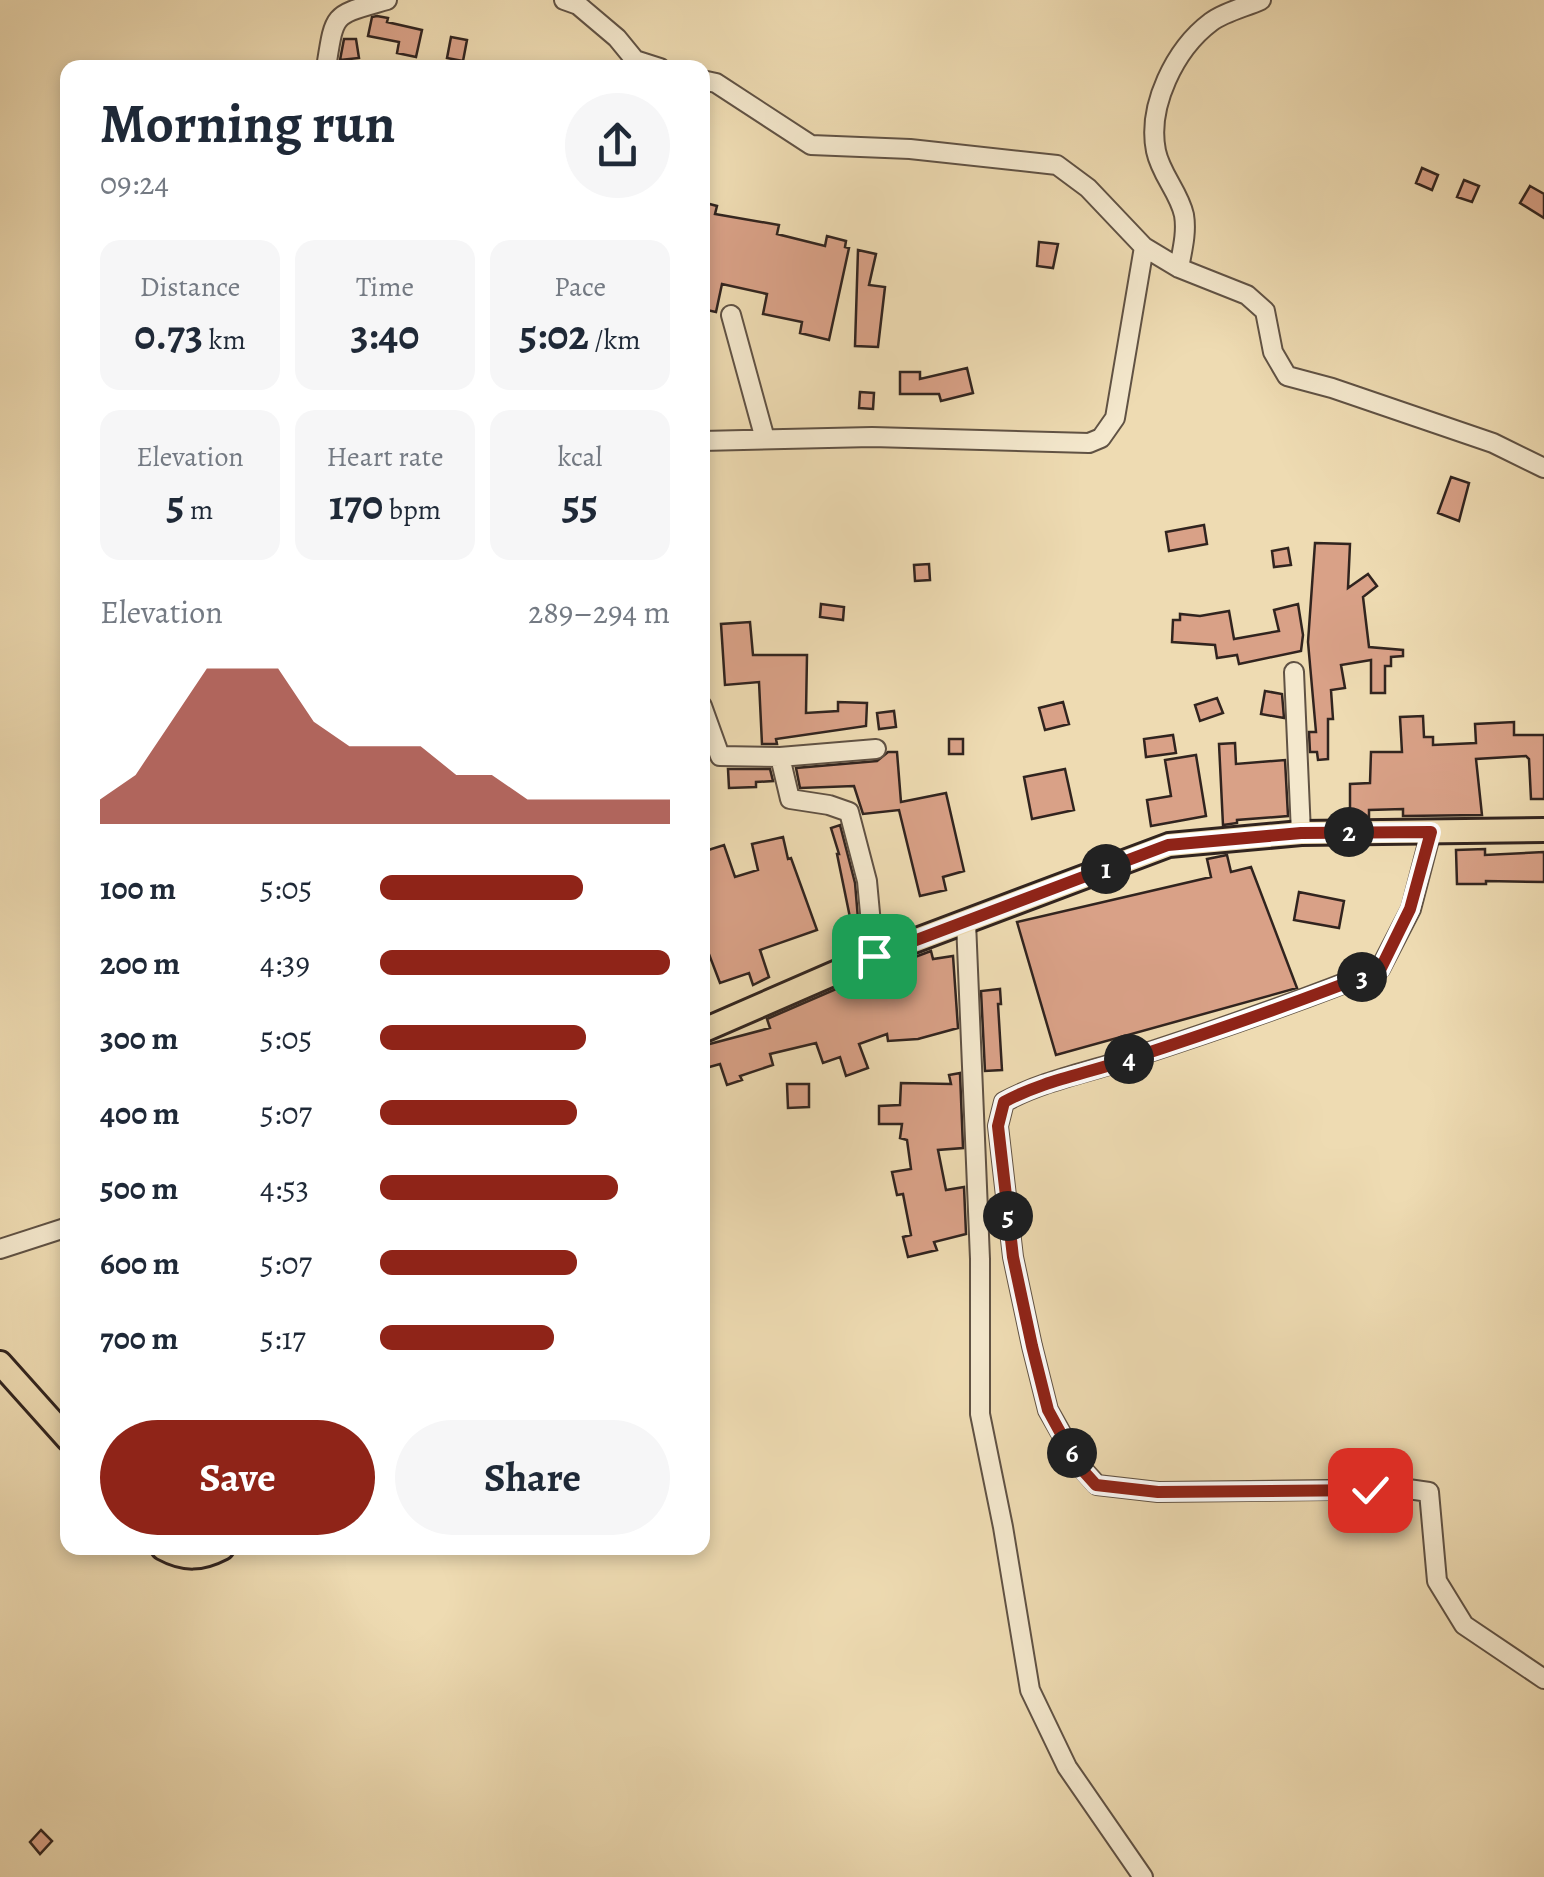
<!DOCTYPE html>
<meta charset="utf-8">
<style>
body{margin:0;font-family:Alegreya,serif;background:#f6f6f7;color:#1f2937;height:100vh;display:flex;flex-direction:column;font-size:38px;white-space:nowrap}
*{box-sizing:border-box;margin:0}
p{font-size:32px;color:#747a83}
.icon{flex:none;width:55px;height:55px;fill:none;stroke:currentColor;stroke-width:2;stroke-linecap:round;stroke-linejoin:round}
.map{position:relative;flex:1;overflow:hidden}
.side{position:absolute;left:60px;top:60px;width:650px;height:1495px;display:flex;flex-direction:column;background:#fff;border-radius:20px;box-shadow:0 5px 15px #0003}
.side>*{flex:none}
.pin{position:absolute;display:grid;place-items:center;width:85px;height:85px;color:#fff;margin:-42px;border-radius:20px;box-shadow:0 5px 15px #0006}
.km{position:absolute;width:50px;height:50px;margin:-25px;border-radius:50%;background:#222;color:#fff;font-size:28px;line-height:50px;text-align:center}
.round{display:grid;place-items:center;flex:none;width:105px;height:105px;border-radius:52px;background:#f6f6f7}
.head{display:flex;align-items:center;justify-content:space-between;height:170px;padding:0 40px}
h1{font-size:55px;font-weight:600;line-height:75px}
.stats{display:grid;grid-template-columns:repeat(3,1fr);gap:15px;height:170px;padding:10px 40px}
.stats div{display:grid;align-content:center;border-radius:20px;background:#f6f6f7;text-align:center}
.stats b{font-size:42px;font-weight:600}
.stats small{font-size:28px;font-weight:400}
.stats p{font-size:28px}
.chart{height:280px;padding:20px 40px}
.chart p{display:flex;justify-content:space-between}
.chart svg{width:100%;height:180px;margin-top:10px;fill:#8f2418;opacity:.7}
.cta{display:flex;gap:20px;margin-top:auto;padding:20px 40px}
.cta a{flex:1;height:115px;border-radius:60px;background:#8f2418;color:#fff;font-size:40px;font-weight:600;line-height:115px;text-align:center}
.cta a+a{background:#f6f6f7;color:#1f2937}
ul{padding:0 40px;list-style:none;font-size:32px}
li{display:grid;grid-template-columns:160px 120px 1fr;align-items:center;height:75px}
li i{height:25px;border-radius:12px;background:#8f2418}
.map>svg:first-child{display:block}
.building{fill:#d9a187;stroke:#31241f;stroke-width:2.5}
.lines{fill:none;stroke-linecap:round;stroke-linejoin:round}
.minor-casing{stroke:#605244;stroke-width:22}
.major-casing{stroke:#31241f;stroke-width:28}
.minor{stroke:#f4e8cd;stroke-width:18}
.major{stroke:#eedbb2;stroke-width:22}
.route-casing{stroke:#fff;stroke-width:20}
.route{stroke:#8f2418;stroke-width:12}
</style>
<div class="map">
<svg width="1544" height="1877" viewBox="0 0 1544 1877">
<rect width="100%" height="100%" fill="#eedbb2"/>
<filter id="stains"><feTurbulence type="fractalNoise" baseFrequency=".002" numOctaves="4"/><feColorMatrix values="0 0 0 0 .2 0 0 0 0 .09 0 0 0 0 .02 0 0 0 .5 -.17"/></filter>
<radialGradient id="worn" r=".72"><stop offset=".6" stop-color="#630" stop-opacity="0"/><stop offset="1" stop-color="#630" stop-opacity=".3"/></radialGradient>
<path class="building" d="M377,16L388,18L387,22L422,30L416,57L397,53L399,42L368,36L372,17Z
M451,37L467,40L463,61L447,58Z
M344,39H356L359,58L340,60Z
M1422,168L1438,175L1432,190L1416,183Z
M1464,180L1479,186L1472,202L1457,197Z
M1530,186L1544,194V218L1520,203Z
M702,202L717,206L715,214L779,225L777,234L825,246L827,236L846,241L845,247L849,248L829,340L800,333L802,322L763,314L767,294L722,284L716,312L702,309Z
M1039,242L1058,244L1053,268L1037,266Z
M858,250L876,254L869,285L885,287L878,347L855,346Z
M967,368L973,393L941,401L939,394H900V372H920V379Z
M860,392L874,393L873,409L859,408Z
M1451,477L1469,483L1459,521L1438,513Z
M1204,525L1207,544L1169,551L1166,532Z
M1315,543L1350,544L1348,588L1368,574L1377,586L1363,597L1369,647L1403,650V656L1391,657V666H1385V693H1371V660L1341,665L1345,688L1331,690L1333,719H1328V759L1318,760L1317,752H1310L1309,732H1316L1308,642Z
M1288,548L1291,565L1274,567L1272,551Z
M929,564L930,580L915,581L914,565Z
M821,604L844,607L843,620L820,617Z
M1298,604L1303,635L1301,651L1239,664L1237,655L1217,658L1215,645L1172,642L1173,620H1180V614L1200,616L1229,611L1234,639L1279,631L1274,610Z
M750,622L753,655H807L806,713L838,711V702L867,703L866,726L776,739L777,744H762L759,682L725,685L721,624Z
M1265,691L1282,694L1284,718L1261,714Z
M1217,698L1223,713L1200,721L1195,705Z
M1063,702L1069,724L1045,730L1039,708Z
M894,711L896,727L879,729L877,713Z
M1423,716L1424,737H1433V745L1476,743L1475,724L1514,722V735H1544V799H1531L1529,759L1526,756L1476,759L1482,815L1403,816V809L1369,810V817H1350V784L1370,783L1371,752H1402L1400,717Z
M1173,735L1176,753L1146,757L1144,739Z
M949,739H963V754H949Z
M1235,743L1236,764L1285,760L1288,816L1237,820V823L1223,825L1219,744Z
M888,752H897L901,802L946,793L964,871L943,877L946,890L920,896L899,810L863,814L854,786L800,788L796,768L877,761Z
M1196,755L1206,816L1151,826L1147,800L1171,796L1165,760Z
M728,769H770L773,781L756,782V787L729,788Z
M1065,769L1074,810L1032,819L1024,777Z
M840,825L855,883L859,931L853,932L837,854H839L831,828Z
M783,837L788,859L791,858L817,930L760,950L769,977L753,985L749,973L720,983L702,936V852L724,845L735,877L758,870L752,844Z
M1485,849V855L1544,852V882L1486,881V884H1457L1456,850Z
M1227,855L1231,872L1251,867L1297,988L1056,1055L1017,922L1211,877L1207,859Z
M1299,892L1344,901L1339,928L1294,920Z
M931,951L933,959L953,956L958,1028L918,1039L888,1041L887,1034L859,1044L868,1068L846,1076L840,1057L823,1063L816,1043L770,1054L773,1065L740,1076L742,1080L727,1085L720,1064L702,1069V1046L770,1028L767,1019L843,986L873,980L872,973Z
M1000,989L1001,1004H998L1002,1070L985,1071L981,991Z
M960,1073L963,1148L938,1150L946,1190L964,1187L966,1234L934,1242L937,1250L908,1257L903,1237L911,1235L903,1194L897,1195L892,1172L911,1169L907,1140L900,1138L902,1124H879V1106L900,1105L901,1083L951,1084L949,1075Z
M787,1084H809V1107L788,1108Z
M41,1830L52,1841L40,1854L30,1842Z"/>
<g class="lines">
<defs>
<path id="minor" d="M564,0L578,5L617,38L635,60L660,68
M326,68C335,11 332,16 387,0
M702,80L716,83L811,145L910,149L1057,165L1088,188L1144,247L1179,268L1247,295L1265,311L1273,352L1287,376L1332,388L1493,443L1544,468
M1179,268C1182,251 1187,233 1184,215C1179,192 1161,175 1156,151C1147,106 1175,49 1211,22C1224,12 1246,7 1261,0
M731,315L765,439
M702,441L872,437L1089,443L1101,438L1115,418L1144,247
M1294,672L1301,833
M702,706L720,756L780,757L876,749
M780,757L790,799L829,805L849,812L867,881L874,956
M1431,832L1411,909L1380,969C1299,1002 1217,1030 1134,1057C1090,1072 1044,1080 1004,1102L998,1126L1013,1257L1032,1346L1048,1410L1079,1465L1097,1485L1158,1492L1408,1489L1429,1492L1437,1581L1464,1625L1544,1679
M966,922L980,1259V1414L1003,1527L1030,1690L1067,1767L1143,1877
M0,1249L68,1227"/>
<path id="major" d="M702,1031L874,956L1169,845L1301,833L1544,830
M0,1363L68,1439
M163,1548C185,1560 201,1559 222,1548"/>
</defs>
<use href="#minor" class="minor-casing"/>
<use href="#major" class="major-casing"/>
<use href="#minor" class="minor"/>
<use href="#major" class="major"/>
</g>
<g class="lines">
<defs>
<path id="route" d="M874,956L1168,845L1301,833L1431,832L1410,909L1380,970C1296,1003 1212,1032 1126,1060C1085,1074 1042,1081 1004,1102L998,1126L1013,1257L1032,1346L1048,1410L1078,1465L1096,1485L1158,1492L1370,1490"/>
</defs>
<use href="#route" class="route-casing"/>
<use href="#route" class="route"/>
</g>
<rect width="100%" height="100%" filter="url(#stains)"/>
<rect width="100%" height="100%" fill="url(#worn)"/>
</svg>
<div class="pin" style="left:874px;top:956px;background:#1e9e55"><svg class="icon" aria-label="arrive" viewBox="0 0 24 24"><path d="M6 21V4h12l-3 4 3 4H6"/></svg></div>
<div class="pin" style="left:1370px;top:1490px;background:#d93025"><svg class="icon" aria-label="check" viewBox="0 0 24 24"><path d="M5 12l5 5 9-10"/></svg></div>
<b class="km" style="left:1106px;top:869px">1</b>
<b class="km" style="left:1349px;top:832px">2</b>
<b class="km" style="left:1362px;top:977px">3</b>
<b class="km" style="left:1129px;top:1059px">4</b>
<b class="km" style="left:1008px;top:1216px">5</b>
<b class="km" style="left:1072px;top:1453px">6</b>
<section class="side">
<div class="head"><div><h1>Morning run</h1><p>09:24</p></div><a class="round"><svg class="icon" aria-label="share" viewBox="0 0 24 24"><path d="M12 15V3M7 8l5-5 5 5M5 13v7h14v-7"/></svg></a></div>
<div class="stats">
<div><p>Distance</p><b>0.73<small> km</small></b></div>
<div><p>Time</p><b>3:40</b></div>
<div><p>Pace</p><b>5:02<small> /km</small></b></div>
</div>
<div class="stats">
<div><p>Elevation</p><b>5<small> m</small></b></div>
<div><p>Heart rate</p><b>170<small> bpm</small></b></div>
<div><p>kcal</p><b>55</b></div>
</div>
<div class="chart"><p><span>Elevation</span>289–294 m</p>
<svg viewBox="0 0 160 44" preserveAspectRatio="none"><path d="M0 44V38L10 32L20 19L30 6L40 6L50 6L60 19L70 25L80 25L90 25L100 32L110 32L120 38L130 38L140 38L150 38L160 38V44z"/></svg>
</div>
<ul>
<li><b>100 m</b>5:05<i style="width:70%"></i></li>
<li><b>200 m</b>4:39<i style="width:100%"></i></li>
<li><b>300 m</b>5:05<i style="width:71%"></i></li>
<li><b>400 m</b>5:07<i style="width:68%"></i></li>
<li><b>500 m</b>4:53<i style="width:82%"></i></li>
<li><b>600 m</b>5:07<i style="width:68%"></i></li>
<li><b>700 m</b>5:17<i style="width:60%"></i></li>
</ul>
<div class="cta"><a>Save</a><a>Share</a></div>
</section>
</div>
